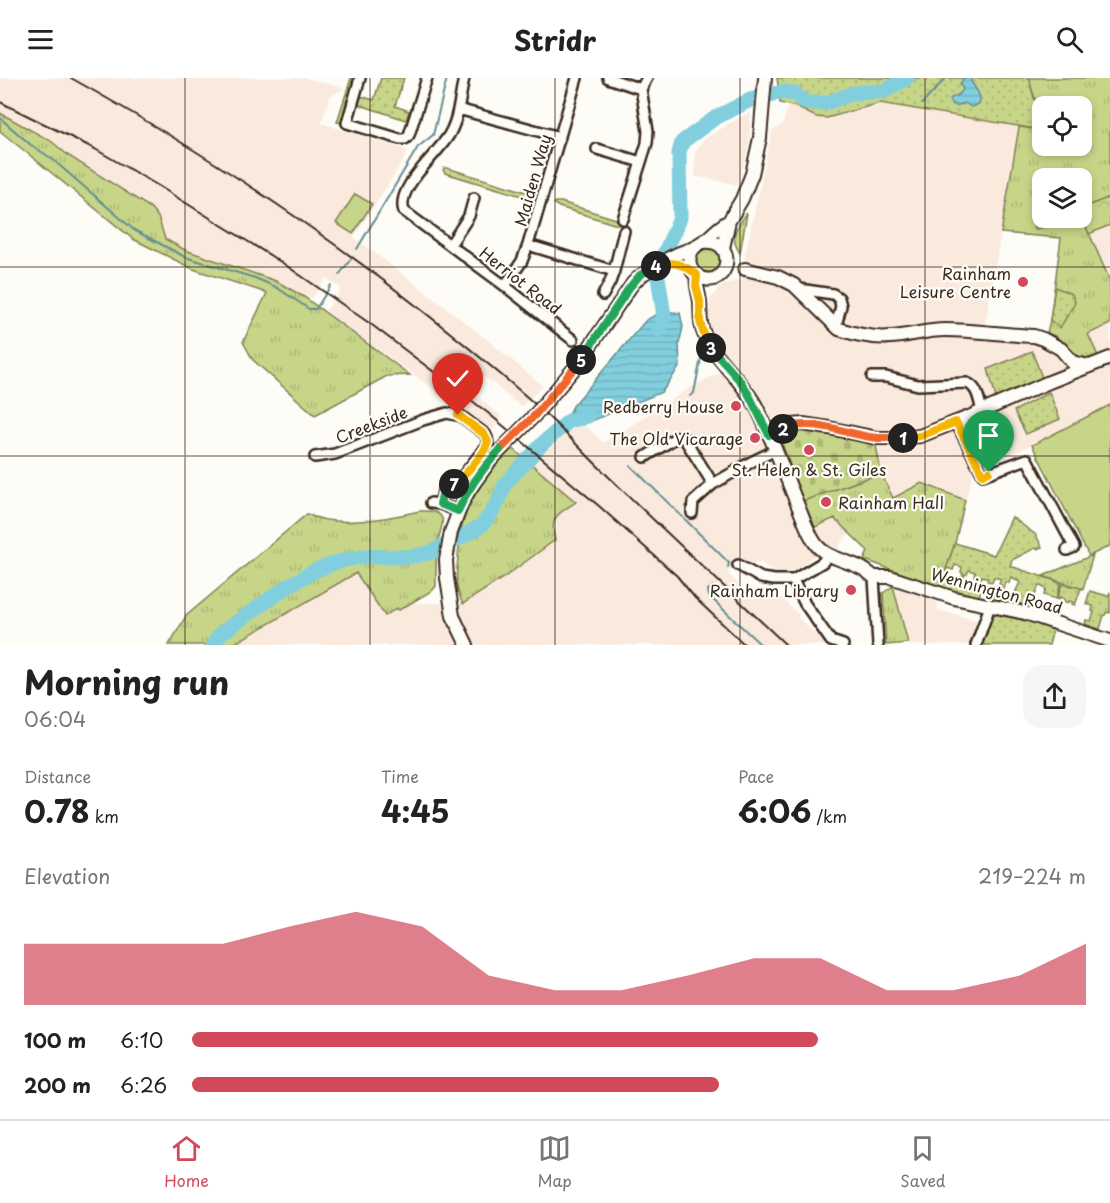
<!DOCTYPE html>
<meta charset="utf-8">
<style>
body{margin:0;font-family:"Playpen Sans",sans-serif;background:#f6f6f6;color:#222;height:100vh;display:flex;flex-direction:column;font-size:22px;white-space:nowrap}
*{box-sizing:border-box;margin:0}
p{font-size:20px;color:#767676}
.icon{flex:none;width:33px;height:33px;fill:none;stroke:currentColor;stroke-width:2;stroke-linecap:round;stroke-linejoin:round}
.map{position:relative;height:567px;overflow:hidden}
.details{display:flex;flex-direction:column;background:#fff;flex:1}
.details>*{flex:none}
.buttons{position:absolute;left:1032px;top:18px;display:grid;gap:12px}
.buttons a{display:grid;place-items:center;width:60px;height:60px;border-radius:12px;background:#fff;box-shadow:0 3px 9px #0003;font-size:30px}
.pin{position:absolute;display:grid;place-items:center;width:51px;height:51px;color:#fff;margin:-62px -26px;border-radius:50% 50% 50% 0;rotate:-45deg;box-shadow:0 0 6px #0007}
.pin .icon{rotate:45deg}
.km{position:absolute;width:30px;height:30px;margin:-15px;border-radius:50%;background:#222;color:#fff;font-size:16px;line-height:30px;text-align:center}
.round{display:grid;place-items:center;flex:none;width:63px;height:63px;border-radius:18px;background:#f6f6f6}
.head{display:flex;align-items:center;justify-content:space-between;height:102px;padding:0 24px}
h1{font-size:33px;font-weight:700;line-height:45px}
.metrics{display:grid;grid-template-columns:repeat(3,1fr);gap:9px;height:102px;padding:6px 24px}
.metrics div{display:grid;align-content:center}
.metrics b{font-size:30px;font-weight:700}
.metrics small{font-size:16px;font-weight:400}
.metrics p{font-size:16px}
.chart{height:168px;padding:12px 24px}
.chart p{display:flex;justify-content:space-between}
.chart svg{width:100%;height:108px;margin-top:6px;fill:#d1495b;opacity:.7}
ul{padding:0 24px;list-style:none;font-size:20px}
li{display:grid;grid-template-columns:96px 72px 1fr;align-items:center;height:45px}
li i{height:15px;border-radius:8px;background:#d1495b}
header{display:flex;justify-content:space-between;align-items:center;height:78px;padding:0 24px;background:#fff;font-size:27px;font-weight:700}
.dock{display:flex;justify-content:space-around;align-items:center;height:84px;border-top:2px solid #e0e0e0;background:#fff;font-size:16px;color:#767676}
.dock a{display:grid;justify-items:center;gap:3px}
.dock .on{color:#d1495b}
.map>svg:first-child{display:block}
.built{fill:#faeade}
.grass{fill:url(#grass-tufts);stroke:#818054;stroke-width:1.5}
.forest{fill:url(#forest-crowns);stroke:#818054;stroke-width:1.5}
.cemetery{fill:url(#cemetery-stones);stroke:#818054;stroke-width:1.5}
.park{fill:url(#park-dots);stroke:#818054;stroke-width:1.5;fill-rule:evenodd}
.pitch{fill:#c7d589;stroke:#818054;stroke-width:1.5}
.water{fill:url(#water-rules);stroke:#658d91;stroke-width:1.5}
.lines{fill:none;stroke-linecap:round;stroke-linejoin:round}
.stream{stroke:#658d91;stroke-width:2}
.river{stroke:#81cfde;stroke-width:15}
.street-casing{stroke:#3b2a1e;stroke-width:14}
.secondary-casing{stroke:#3b2a1e;stroke-width:16}
.street{stroke:#fdfcf7;stroke-width:9}
.secondary{stroke:#fdfcf7;stroke-width:12}
.rail{stroke:#3b2a1e;stroke-width:2}
.split-1-casing{stroke:#fff;stroke-width:12}
.split-2-casing{stroke:#fff;stroke-width:12}
.split-3-casing{stroke:#fff;stroke-width:12}
.split-4-casing{stroke:#fff;stroke-width:12}
.split-5-casing{stroke:#fff;stroke-width:12}
.split-6-casing{stroke:#fff;stroke-width:12}
.split-7-casing{stroke:#fff;stroke-width:12}
.split-8-casing{stroke:#fff;stroke-width:12}
.split-1{stroke:#f5b400;stroke-width:8}
.split-2{stroke:#f0652b;stroke-width:8}
.split-3{stroke:#22a559;stroke-width:8}
.split-4{stroke:#f5b400;stroke-width:8}
.split-5{stroke:#22a559;stroke-width:8}
.split-6{stroke:#f0652b;stroke-width:8}
.split-7{stroke:#22a559;stroke-width:8}
.split-8{stroke:#f5b400;stroke-width:8}
.grid{fill:none;stroke:#3b2a1e;stroke-width:1.5;stroke-opacity:0.55}
.poi-dot{fill:#d1495b;stroke:#fdfcf7;stroke-width:2}
.labels{text-anchor:middle;dominant-baseline:central;stroke-width:4.5;stroke-linejoin:round;paint-order:stroke}
.street-label{font-size:16px;fill:#3b2a1e;stroke:#fdfcf7}
.poi-label{font-size:16px;fill:#3b2a1e;stroke:#fdfcf7;text-anchor:end}
</style>
<header><svg class="icon" aria-label="menu" viewBox="0 0 24 24"><path d="M4 6h16M4 12h16M4 18h16"/></svg>Stridr<svg class="icon" aria-label="search" viewBox="0 0 24 24"><circle cx="10" cy="10" r="6"/><path d="M15 15l6 6"/></svg></header>
<div class="map">
<svg width="1110" height="567" viewBox="0 0 1110 567">
<defs>
<pattern id="grass-tufts" width="24" height="20" patternUnits="userSpaceOnUse" patternTransform="scale(1.5)"><rect width="24" height="20" fill="#c7d589"/><path d="M3 7l-1-3M5 7V3M7 7l1-3M15 17l-1-3M17 17v-4M19 17l1-3" fill="none" stroke="#acb776"/></pattern>
<pattern id="forest-crowns" width="20" height="18" patternUnits="userSpaceOnUse" patternTransform="scale(1.5)"><rect width="20" height="18" fill="#c7d589"/><path d="M2 6a3 3 0 1 1 6 0M12 15a3 3 0 1 1 6 0" fill="none" stroke="#acb776"/></pattern>
<pattern id="cemetery-stones" width="16" height="16" patternUnits="userSpaceOnUse" patternTransform="scale(1.5)"><rect width="16" height="16" fill="#c7d589"/><path d="M2 7V4a2 2 0 0 1 4 0v3zM10 15v-3a2 2 0 0 1 4 0v3z" fill="#acb776"/></pattern>
<pattern id="park-dots" width="8" height="8" patternUnits="userSpaceOnUse" patternTransform="scale(1.5)"><rect width="8" height="8" fill="#c7d589"/><path d="M2 2h.1M6 6h.1" fill="none" stroke="#acb776" stroke-width="1.8" stroke-linecap="round"/></pattern>
<pattern id="water-rules" width="6" height="5" patternUnits="userSpaceOnUse" patternTransform="scale(1.5)"><rect width="6" height="5" fill="#81cfde"/><path d="M0 2.5h6" fill="none" stroke="#70b2be"/></pattern>
</defs>
<rect width="100%" height="100%" fill="#fdfcf7"/>
<filter id="ink" filterUnits="userSpaceOnUse"><feTurbulence type="fractalNoise" baseFrequency=".0167" numOctaves="2"/><feDisplacementMap in="SourceGraphic" scale="12" xChannelSelector="R" yChannelSelector="G"/><feConvolveMatrix kernelMatrix="1 2 1 2 8 2 1 2 1" color-interpolation-filters="sRGB"/></filter>
<g filter="url(#ink)">
<path class="built" d="M0,0H305L344,10L330,19L321,45L407,72L405,80L354,159L484,259L543,308L521,329L484,298L472,311L474,316L500,337L501,341L491,354L445,319L332,239L326,232L338,217L340,210L326,200L312,220L304,219L276,203L185,172L165,161L158,139L69,78L51,63L34,52L0,35Z
M880,25L1019,49L985,248L1036,251L1055,258L1081,280L1087,256L1110,246V327L1032,367L974,393L965,422L922,405L892,420L881,395L876,367L783,368L803,423L815,448L835,440L849,456L842,463L837,473L815,477L805,485L783,498L775,496L762,485L738,486L730,491L728,496L745,513L751,511L760,512L781,520L799,537L798,540L828,567H232L357,495L399,532L412,525H463L506,498L555,462L552,449L557,437L575,424L527,383L552,354L569,347L587,349L603,365L695,307L731,288L714,261L709,243L710,222L719,210L728,205L742,202L745,177L772,53L783,46L788,27L796,29L809,36L827,40Z
M751,35L749,68L738,107L695,98V75L704,61L742,38Z
M1110,119V203L1082,139V130Z
M893,508L937,524L938,532L980,543L971,567H909Z"/>
<path class="grass" d="M351,0H355L341,45L337,44Z
M1030,0H1110V119L1082,130V100H1042V140L1082,139L1110,203V246L1088,256L1099,280H1081L1055,258L1047,255L1050,242L1061,160L1001,155L1019,49L1042,52V68H1082V28H1042V41L1030,6Z
M0,35L51,63L69,78L151,130L158,139L165,161L185,172L276,203L304,219L410,297L387,298L315,337L253,282L243,264L267,215L193,191L133,161L0,53Z
M444,90H447L526,114L529,116L528,119H525L445,95L443,92Z
M555,124H561L616,141L620,143L619,146H614L559,129L554,126Z
M747,135L740,175C728,158 737,149 747,135Z
M695 182a13 13 0 1 1 26 0a13 13 0 1 1-26 0Z
M511,369L576,424C558,436 549,438 555,462L506,498L463,526C454,507 456,500 458,480C459,470 459,458 462,448C470,419 491,391 511,369Z
M881,395L893,420L922,405L965,422L955,465L940,509L868,483H864L868,473L842,448L839,444H837L835,440L815,449L803,423Z
M420,433C427,433 438,432 442,440C444,445 440,453 439,459C435,475 436,492 436,508L433,512L399,532L397,530L385,538L356,495L232,567H169L186,538L307,436C335,451 389,440 420,433Z
M1093,477L1083,511L1043,498Z
M893,508L908,565L886,567L883,515Z"/>
<path class="forest" d="M1110,119V147L1089,156L1082,139V130Z"/>
<path class="cemetery" d="M800,349L876,367L881,395L803,423L783,368V360L787,353Z"/>
<path class="park" d="M381,0H404L395,28L409,33L406,42L357,26L360,18L374,22Z
M777,0H1030C1030,18 1042,33 1042,52L880,25L827,40L816,39L796,29L780,25L781,9L778,7Z
M1055,209L1072,216L1075,225L1060,250L1050,242Z
M1032,273L1043,302L996,320L988,291Z
M1049,314L1060,341L1026,356L1014,333Z
M1012,439L1036,457L1042,469L1037,471L1035,470L1012,482L1010,488L1056,503V504L1061,505L1056,521L1044,517L1046,511L1039,507L1031,528L991,521L993,515L999,516L1001,507L999,506L1001,501L994,499L992,504L987,503L988,500L982,498L981,501H978L976,509L981,511L979,519L940,509L955,465L994,477ZM955,487L962,489L961,494L963,496L960,505L944,500L947,490L953,492ZM969,492L975,494L974,498L976,499L973,509L962,505L965,496H967ZM1011,499L1014,500L1013,501L1020,504L1013,519L1002,515L1005,504L1009,505Z
M1062,506L1081,510L1075,527L1072,526L1073,524L1069,523L1068,525L1064,523V521L1060,519L1059,522L1057,521Z
M1090,513L1108,518L1110,514V535L1107,534L1105,537H1104L1100,551L1085,546L1086,542L1091,543L1094,534L1092,533L1093,528L1086,526Z
M993,536L1028,543L1053,552L1049,567H981Z"/>
<path class="pitch" d="M355,116L372,126L353,156L336,145Z
M1042,137V140H1058L1060,146L1035,151L1033,139Z
M1110,327V468L1089,478L1032,367Z"/>
<path class="water" d="M962,0H970C973,10 983,16 979,26L971,29L965,25L956,28L950,24V21C956,17 960,18 963,11L960,6L963,2Z
M663,233L680,235L683,249L679,266L680,288L662,314L582,347L566,342L573,328L646,242Z"/>
<g class="lines">
<path class="stream" d="M922,26L946,0
M0,40L31,67L51,80L134,152L185,179L255,200L276,209L309,231H316L331,207
M357,171L418,69L433,57L447,0
M339,197L351,181
M690,318L694,315L703,270
M631,388L729,485L728,489
M713,508L708,512L709,518L761,567"/>
<path class="river" d="M659,252L664,238L657,192L680,140L679,75L682,64L715,40L750,22L782,14L795,16L806,25H826L854,15L885,13L907,0
M213,567L220,556L288,508L316,492L341,483L366,478L408,479L429,475L469,455L482,447L490,437L498,424L505,406L543,365L569,343L588,338"/>
<defs>
<path id="street" d="M360,0L347,45L400,61H405L409,57L427,0
M464,0C460,18 459,39 450,55C440,75 395,109 404,133L505,208L573,262
M608,0L641,11L648,53L647,65L623,141
M641,11L647,0
M458,31L560,59
M597,71L641,84
M450,167L469,138L474,120
M528,167L614,193L624,153
M505,208L522,183L528,167L577,0
M799,211L833,216L839,220L841,228L836,248
M603,217L610,204L614,193
M872,299H886L918,307L967,305C978,309 979,323 982,333
M956,344L983,397L1027,381L1074,469L1067,472
M315,379L335,376L423,342L447,335L461,338L485,356L487,360L488,366L462,399L443,413L440,426
M645,379L677,359L684,360L713,406
M431,425L440,426L458,433
M692,435L693,424L713,406L753,383L776,372
M738,487L761,500L774,502H793L823,484L828,476
M874,499L878,567
M793,502L805,526L831,563L843,567
M976,567L990,528"/>
<path id="secondary" d="M704,164C739,161 729,211 701,200C688,195 686,178 695,169C699,165 703,164 707,161C714,154 720,148 729,143
M723,170L729,143L742,121L752,96L760,60L765,0
M745,191L778,199L794,207L839,251C855,256 873,261 890,259C909,258 926,252 945,252C975,252 1004,257 1034,258L1043,261L1061,271L1072,284L1089,288
M697,197C695,208 699,214 700,224C701,235 699,245 704,256C716,284 743,302 757,330C772,360 783,392 796,423C802,437 807,453 815,465C826,481 848,482 863,491C867,493 870,496 874,499H890L954,520L1025,535L1110,563
M769,357L793,347L803,346L829,350L877,360H899L920,358L969,339L1049,304L1110,280
M467,567L453,538L447,500L446,482L451,454L462,425L469,412L489,384L534,338L578,286L633,205C645,192 677,174 694,170"/>
</defs>
<use href="#street" class="street-casing"/>
<use href="#secondary" class="secondary-casing"/>
<use href="#street" class="street"/>
<use href="#secondary" class="secondary"/>
<path class="rail" d="M71,0C141,39 209,80 275,125C363,184 447,250 527,319C557,345 584,375 612,402C670,458 728,512 786,567
M0,24L95,71L157,107L284,186L372,247L488,335L599,428L677,498L695,520L745,567"/>
</g>
</g>
<g class="lines" filter="url(#ink)">
<defs>
<path id="split-1" d="M903,360L920,358L956,344L983,397L989,394"/>
<path id="split-2" d="M783,351C814,339 847,357 878,360C886,360 895,360 903,360"/>
<path id="split-3" d="M711,270L741,304L749,317L769,357L783,351"/>
<path id="split-4" d="M656,188C669,181 686,187 697,197L696,208L700,223V243L703,254L711,270"/>
<path id="split-5" d="M581,282L629,210L640,197L656,188"/>
<path id="split-6" d="M500,372L534,338L581,282"/>
<path id="split-7" d="M454,406L443,413L440,426L458,433C468,410 483,390 500,372"/>
<path id="split-8" d="M454,406C465,397 484,377 488,364L484,356L458,337"/>
</defs>
<use href="#split-1" class="split-1-casing"/>
<use href="#split-2" class="split-2-casing"/>
<use href="#split-3" class="split-3-casing"/>
<use href="#split-4" class="split-4-casing"/>
<use href="#split-5" class="split-5-casing"/>
<use href="#split-6" class="split-6-casing"/>
<use href="#split-7" class="split-7-casing"/>
<use href="#split-8" class="split-8-casing"/>
<use href="#split-1" class="split-1"/>
<use href="#split-2" class="split-2"/>
<use href="#split-3" class="split-3"/>
<use href="#split-4" class="split-4"/>
<use href="#split-5" class="split-5"/>
<use href="#split-6" class="split-6"/>
<use href="#split-7" class="split-7"/>
<use href="#split-8" class="split-8"/>
</g>
<path class="grid" d="M185,0V567M370,0V567M555,0V567M740,0V567M925,0V567M0,189H1110M0,378H1110"/>
<g class="poi-dot">
<circle cx="1023" cy="204" r="6"/>
<circle cx="736" cy="328" r="6"/>
<circle cx="755" cy="360" r="6"/>
<circle cx="809" cy="372" r="6"/>
<circle cx="826" cy="424" r="6"/>
<circle cx="851" cy="512" r="6"/>
</g>
<g class="labels">
<g class="street-label">
<text transform="translate(532 102) rotate(-74)">Maiden Way</text>
<text transform="translate(521 202) rotate(38)">Herriot Road</text>
<text transform="translate(371 346) rotate(-21)">Creekside</text>
<text transform="translate(997 512) rotate(15)">Wennington Road</text>
</g>
<g class="poi-label">
<text x="1011" y="195">Rainham<tspan x="1011" dy="18">Leisure Centre</tspan></text>
<text x="724" y="328">Redberry House</text>
<text x="743" y="360">The Old Vicarage</text>
<text x="809" y="391" text-anchor="middle">St. Helen &amp; St. Giles</text>
<text x="838" y="424" text-anchor="start">Rainham Hall</text>
<text x="839" y="512">Rainham Library</text>
</g>
</g>
</svg>
<div class="buttons">
<a><svg class="icon" aria-label="locate" viewBox="0 0 24 24"><circle cx="12" cy="12" r="6"/><path d="M12 2v4M12 18v4M2 12h4M18 12h4"/></svg></a>
<a><svg class="icon" aria-label="layers" viewBox="0 0 24 24"><path d="M12 4l9 5-9 5-9-5zM3 14l9 5 9-5"/></svg></a>
</div>
<div class="pin" style="left:989px;top:394px;background:#1e9e55"><svg class="icon" aria-label="arrive" viewBox="0 0 24 24"><path d="M6 21V4h12l-3 4 3 4H6"/></svg></div>
<div class="pin" style="left:458px;top:337px;background:#d93025"><svg class="icon" aria-label="check" viewBox="0 0 24 24"><path d="M5 12l5 5 9-10"/></svg></div>
<b class="km" style="left:903px;top:360px">1</b>
<b class="km" style="left:783px;top:351px">2</b>
<b class="km" style="left:711px;top:270px">3</b>
<b class="km" style="left:656px;top:188px">4</b>
<b class="km" style="left:581px;top:282px">5</b>
<b class="km" style="left:454px;top:406px">7</b>
</div>
<section class="details">
<div class="head"><div><h1>Morning run</h1><p>06:04</p></div><a class="round"><svg class="icon" aria-label="share" viewBox="0 0 24 24"><path d="M12 15V3M7 8l5-5 5 5M5 13v7h14v-7"/></svg></a></div>
<div class="metrics">
<div><p>Distance</p><b>0.78<small> km</small></b></div>
<div><p>Time</p><b>4:45</b></div>
<div><p>Pace</p><b>6:06<small> /km</small></b></div>
</div>
<div class="chart"><p><span>Elevation</span>219–224 m</p>
<svg viewBox="0 0 160 44" preserveAspectRatio="none"><path d="M0 44V19L10 19L20 19L30 19L40 12L50 6L60 12L70 32L80 38L90 38L100 32L110 25L120 25L130 38L140 38L150 32L160 19V44z"/></svg>
</div>
<ul>
<li><b>100 m</b>6:10<i style="width:70%"></i></li>
<li><b>200 m</b>6:26<i style="width:59%"></i></li>
</ul>
</section>
<nav class="dock">
<a class="on"><svg class="icon" aria-label="home" viewBox="0 0 24 24"><path d="M3 11l9-7 9 7M6 9v11h12V9"/></svg>Home</a>
<a><svg class="icon" aria-label="map" viewBox="0 0 24 24"><path d="M3 6l6-2 6 2 6-2v14l-6 2-6-2-6 2zM9 4v14M15 6v14"/></svg>Map</a>
<a><svg class="icon" aria-label="saved" viewBox="0 0 24 24"><path d="M7 4h10v16l-5-4-5 4z"/></svg>Saved</a>
</nav>
